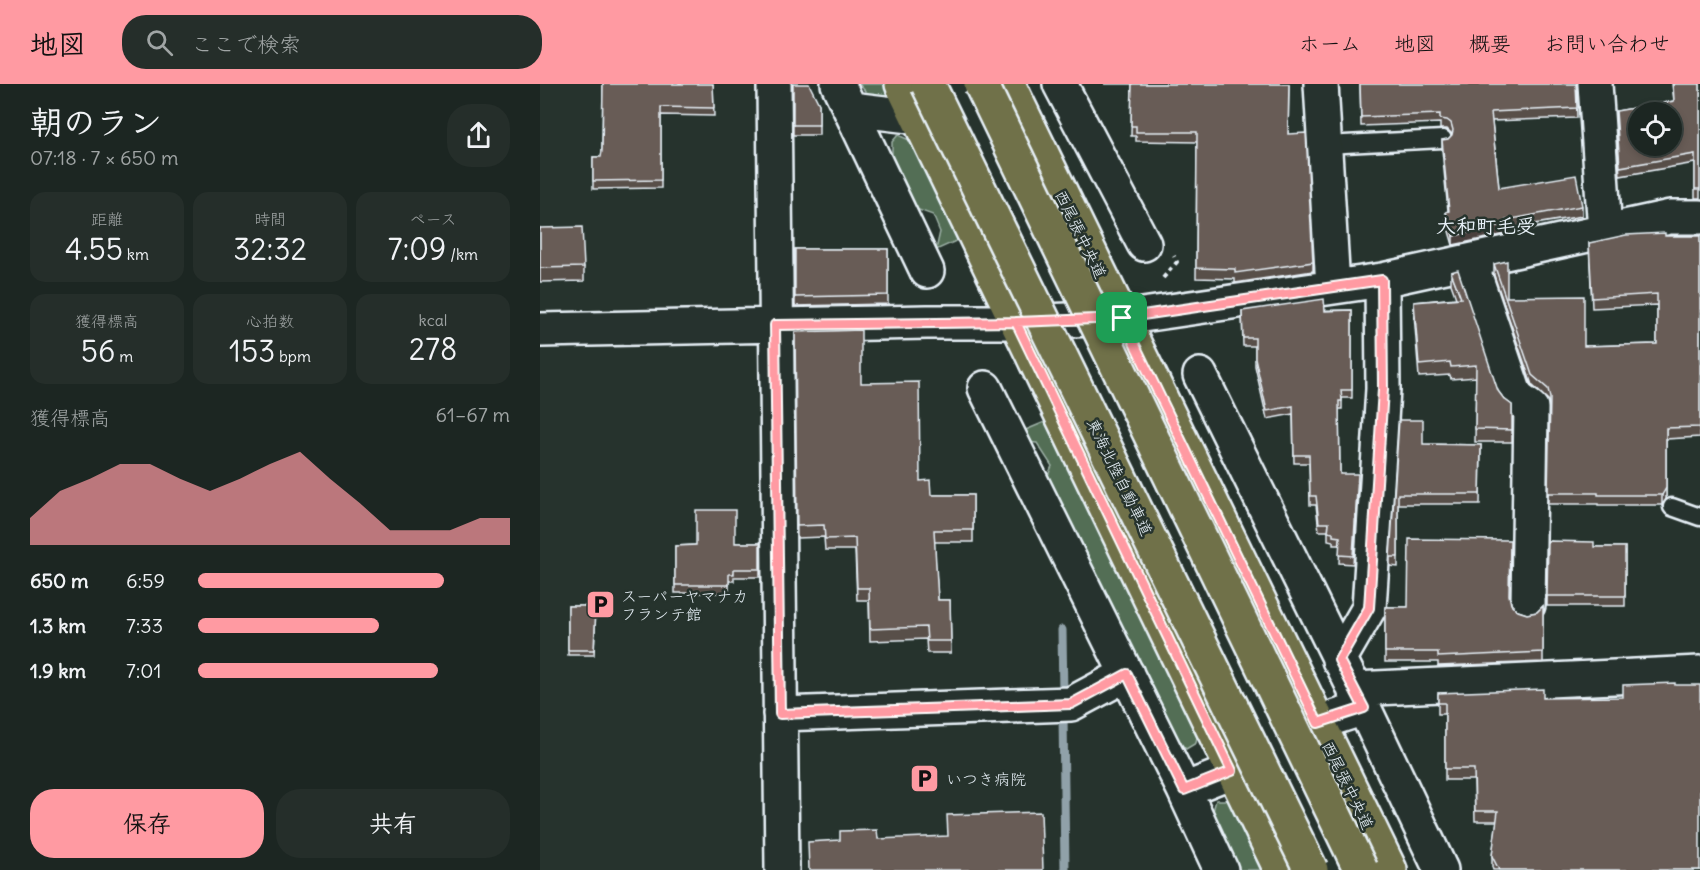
<!DOCTYPE html>
<html lang="ja">
<meta charset="utf-8">
<style>
body{margin:0;font-family:Delius,"Klee One",sans-serif;background:#252e2a;color:#f1f3f6;height:100vh;display:flex;flex-direction:column;font-size:22px;white-space:nowrap}
*{box-sizing:border-box;margin:0}
p{font-size:20px;color:#a0a5a5}
.icon{flex:none;width:33px;height:33px;fill:none;stroke:currentColor;stroke-width:2;stroke-linecap:round;stroke-linejoin:round}
.map{position:relative;flex:1;overflow:hidden}
.drawer{display:flex;flex-direction:column;background:#1c2622;width:540px}
.drawer>*{flex:none}
.tools{position:absolute;left:1088px;top:18px;display:grid;gap:12px}
.tools a{display:grid;place-items:center;width:54px;height:54px;border-radius:50%;background:#1c2622;box-shadow:0 3px 9px #0003,0 0 0 2px #3a4340;font-size:30px}
.pin{position:absolute;display:grid;place-items:center;width:51px;height:51px;color:#fff;margin:-26px;border-radius:12px;box-shadow:0 3px 9px #0006}
.round{display:grid;place-items:center;flex:none;width:63px;height:63px;border-radius:24px;background:#252e2a}
.summary{display:flex;align-items:center;justify-content:space-between;height:102px;padding:0 30px}
h1{font-size:33px;font-weight:600;line-height:45px}
.stats{display:grid;grid-template-columns:repeat(3,1fr);gap:9px;height:102px;padding:6px 30px}
.stats div{display:grid;align-content:center;border-radius:15px;background:#252e2a;text-align:center}
.stats b{font-size:30px;font-weight:600}
.stats small{font-size:16px;font-weight:400}
.stats p{font-size:16px}
.chart{height:168px;padding:12px 30px}
.chart p{display:flex;justify-content:space-between}
.chart svg{width:100%;height:108px;margin-top:6px;fill:#ff9aa2;opacity:.7}
.action{display:flex;gap:12px;margin-top:auto;padding:12px 30px}
.action a{flex:1;height:69px;border-radius:24px;background:#ff9aa2;color:#111;font-size:24px;font-weight:600;line-height:69px;text-align:center}
.action a+a{background:#252e2a;color:#f1f3f6}
ul{padding:0 30px;list-style:none;font-size:20px}
li{display:grid;grid-template-columns:96px 72px 1fr;align-items:center;height:45px}
li i{height:15px;border-radius:8px;background:#ff9aa2}
header{display:flex;align-items:center;gap:36px;box-sizing:border-box;height:84px;padding:0 30px;background:#ff9aa2;color:#111}
header strong{font-size:28px}
nav{display:flex;gap:33px;margin-inline-start:auto;font-size:21px}
.search{width:420px;height:54px;background:#252e2a;display:flex;align-items:center;gap:15px;box-sizing:border-box;padding:0 21px;border-radius:24px;color:#a0a5a5;font-size:22px}
main{display:flex;flex:1;min-height:0}
.map>svg:first-child{display:block}
.green{fill:#526e55;stroke:#9db0a6;stroke-width:1.5}
.lines{fill:none;stroke-linecap:round;stroke-linejoin:round}
.stream{stroke:#90a1a9;stroke-width:9}
.lane-casing{stroke:#e8f1f8;stroke-width:21}
.street-casing{stroke:#e8f1f8;stroke-width:38}
.primary-casing{stroke:#e8f1f8;stroke-width:38}
.path{stroke:#e8f1f8;stroke-width:4;stroke-dasharray:4.5 4.5;stroke-linecap:butt}
.lane{stroke:#26332d;stroke-width:16}
.street{stroke:#26332d;stroke-width:33}
.primary{stroke:#6f714a;stroke-width:33}
.highway-bridge-casing{stroke:#e8f1f8;stroke-width:38;stroke-linecap:butt}
.highway-bridge{stroke:#6f714a;stroke-width:33}
.wall{fill:#594f4a;stroke:#e8f1f8;stroke-width:1.5}
.shaded-wall{fill:#49403c;stroke:#e8f1f8;stroke-width:1.5}
.building{fill:#685c56;stroke:#e8f1f8;stroke-width:1.5;fill-rule:evenodd}
.route-casing{stroke:#fff;stroke-width:12}
.route{stroke:#ff9aa2;stroke-width:8}
.labels{text-anchor:middle;dominant-baseline:central;stroke-width:5;stroke-linejoin:round;paint-order:stroke}
.street-label{font-size:16px;fill:#e8f1f8;stroke:#26332d}
.poi-label{font-size:16px;fill:#e8f1f8;stroke:#26332d;text-anchor:start}
.quarter-label{font-size:20px;font-weight:bold;fill:#e8f1f8;stroke:#26332d}
</style>
<header>
<strong>地図</strong>
<div class="search"><svg class="icon" aria-label="search" viewBox="0 0 24 24"><circle cx="10" cy="10" r="6"/><path d="M15 15l6 6"/></svg>ここで検索</div>
<nav><a>ホーム</a><a>地図</a><a>概要</a><a>お問い合わせ</a></nav>
</header>
<main>
<section class="drawer">
<div class="summary"><div><h1>朝のラン</h1><p>07:18 · 7 × 650 m</p></div><a class="round"><svg class="icon" aria-label="share" viewBox="0 0 24 24"><path d="M12 15V3M7 8l5-5 5 5M5 13v7h14v-7"/></svg></a></div>
<div class="stats">
<div><p>距離</p><b>4.55<small> km</small></b></div>
<div><p>時間</p><b>32:32</b></div>
<div><p>ペース</p><b>7:09<small> /km</small></b></div>
</div>
<div class="stats">
<div><p>獲得標高</p><b>56<small> m</small></b></div>
<div><p>心拍数</p><b>153<small> bpm</small></b></div>
<div><p>kcal</p><b>278</b></div>
</div>
<div class="chart"><p><span>獲得標高</span>61–67 m</p>
<svg viewBox="0 0 160 44" preserveAspectRatio="none"><path d="M0 44V33L10 22L20 17L30 11L40 11L50 17L60 22L70 17L80 11L90 6L100 17L110 27L120 38L130 38L140 38L150 33L160 33V44z"/></svg>
</div>
<ul>
<li><b>650 m</b>6:59<i style="width:79%"></i></li>
<li><b>1.3 km</b>7:33<i style="width:58%"></i></li>
<li><b>1.9 km</b>7:01<i style="width:77%"></i></li>
</ul>
<div class="action"><a>保存</a><a>共有</a></div>
</section>
<div class="map">
<svg width="1160" height="786" viewBox="0 0 1160 786">
<rect width="100%" height="100%" fill="#26332d"/>
<filter id="ink" filterUnits="userSpaceOnUse"><feTurbulence type="fractalNoise" baseFrequency=".0167" numOctaves="2"/><feDisplacementMap in="SourceGraphic" scale="12" xChannelSelector="R" yChannelSelector="G"/><feConvolveMatrix kernelMatrix="1 2 1 2 8 2 1 2 1" color-interpolation-filters="sRGB"/></filter>
<g filter="url(#ink)">
<path class="green" d="M319,0H354L361,13L332,15Z
M358,51L376,59L425,153L396,166L400,148L393,131L376,125L352,76V58Z
M512,335L658,650L656,659L646,665L632,651L506,396L512,382L497,359L486,358L481,348Z
M676,716H686L699,721L731,786H692L672,731Z"/>
<g class="lines">
<path class="stream" d="M522,546L523,612
M523,631L525,786"/>
<defs>
<path id="lane" d="M785,61L903,55
M1132,423L1160,433"/>
<path id="street" d="M234,0L242,786
M298,0L387,187
M520,0L604,160
M781,0L793,203
M1055,0L1065,148
M311,25L378,33
M930,177L976,313L991,324L988,521
M0,246L387,238H476L582,234L842,196L1130,133H1160
M660,291L824,624L901,786
M445,304L644,706L681,786
M799,576L829,524L843,305L842,196
M814,605L1160,589
M240,630L531,620L587,590
M778,639L824,624
M644,706L692,687"/>
<path id="primary" d="M362,0L741,786
M468,0L850,786"/>
</defs>
<use href="#lane" class="lane-casing"/>
<use href="#street" class="street-casing"/>
<use href="#primary" class="primary-casing"/>
<path class="path" d="M623,194L637,178L634,172"/>
<use href="#lane" class="lane"/>
<use href="#street" class="street"/>
<use href="#primary" class="primary"/>
<defs>
<path id="highway-bridge" d="M388,0L771,786
M441,0L821,786"/>
</defs>
<use href="#highway-bridge" class="highway-bridge-casing"/>
<use href="#highway-bridge" class="highway-bridge"/>
</g>
<path class="wall" d="M63,0H173L174,32L121,31V104L53,105V73H61L62,67Z
M253,0L279,20V51H253Z
M564,0H749L748,50L773,178V187L695,199V195L656,194L657,58L596,57V52H591L592,0Z
M820,0H1036L1037,34L952,37L959,104L1042,122V132L966,145V150L913,161L906,137V128L908,127L902,66V56L908,55L912,51L911,49L907,45H900V39L821,42Z
M1132,0H1160V114H1155V79L1080,92L1076,27L1134,17Z
M0,144L44,183V197L0,198Z
M1125,152H1160V353L1126,355V415L1122,421H1058V420H1008L1010,324L1008,316L992,301L954,191V180L967,213L1044,262L1117,260V221L1052,224L1049,159Z
M255,165H348V220L255,222Z
M911,188L958,307L964,315L972,321V358H935L936,293L911,295L910,291L879,293L874,230V218L916,214L911,200Z
M812,226V314H802V325H799L800,390L818,398L813,480L799,479L800,461H793V457L788,456V447H779L776,421H770L769,379H754L753,330L727,335L715,282V262H703L702,227Z
M255,248L321,299L380,397L391,411H433V458H394L398,516H410L411,569H387L386,555L330,557L329,516H317L315,466H285L284,453L257,454Z
M859,336L883,360L941,361L940,420H858V483L850,482V473Z
M1008,457L1054,463H1085V522H1007Z
M195,459H220V493H194V497H189V509H135V462Z
M969,512L971,520L978,527L987,530L997,528L1003,522V578L898,582V578H845V523H868Z
M28,522H56L54,571H28Z
M898,609L1003,614L1160,786H953L952,783V772L957,737H935L934,696H905V630H898Z"/>
<path class="shaded-wall" d="M966,140V150L913,161V152Z
M1126,344V415L1122,421V411Z"/>
<path class="building" d="M63,0H173L174,24L121,23V96L53,97V73H61L62,67Z
M253,0H269L279,20V41H253Z
M592,0H749L748,50L766,49L773,178L695,189V185L656,184L657,48H596V42H591Z
M820,0H1036L1037,24L951,28L959,104L1036,91L1042,122L966,136V140L913,152L906,128L909,127L902,56L908,55L912,51L913,46L911,39L907,36L900,35V30L821,33Z
M1133,0H1160V105H1155V70L1080,83L1076,27L1134,17ZM1098,28H1131V62H1098Z
M42,143L44,183L0,184V144Z
M1125,149V152H1160V343L1126,344V404L1122,411H1058V409H1008L1010,314L1008,305L992,291L954,180L967,177V213L1044,212V262L1117,260V210L1052,214L1049,159L1086,151Z
M255,165H348V211L255,213Z
M918,186L958,307L964,315L972,321V346L935,345L936,281L911,283L910,278L879,281L874,218L921,214L911,188Z
M784,215L785,227L812,226V306H801L802,317H799L800,390H818L813,472L799,471L800,453L793,452V449L788,448L789,439H779L776,412H770L769,371H754L753,322L727,327L715,274V254H703L702,227Z
M321,246V299L379,298L380,397L390,396L391,411H433V446H394L398,516H410L411,557H387L386,543L330,545L329,504H317L315,454L285,455L284,441L257,442L255,248Z
M859,336H883V360L941,361L940,410H858V473H850Z
M156,426H195V459H220V485H194V490H189V501H135V462L156,461Z
M869,455L970,456L969,511L971,520L978,527L987,530L997,528L1003,522V568L898,573V568H845V523H868Z
M1008,457L1054,458V463H1085V512H1007Z
M28,522H56L54,566H28Z
M1135,599V601H1160V786H959L952,772L958,727H935L934,685H905V619H898V609L1003,605V614L1083,613V601Z
M501,728L503,786H269L268,758L300,756V747L337,746L338,755L408,752L407,731Z"/>
</g>
<g class="lines" filter="url(#ink)">
<defs>
<path id="route" d="M582,234L476,238L235,241L240,630L531,620L587,590L644,706L692,687L476,238L582,234L842,196L843,305L829,524L799,576L824,624L778,639L582,234"/>
</defs>
<use href="#route" class="route-casing"/>
<use href="#route" class="route"/>
</g>
<defs>
<symbol id="parking-square" viewBox="-11 -11 22 22"><rect x="-9" y="-9" width="18" height="18" rx="4" fill="#ff9aa2" stroke="#26332d"/><path d="M-3.5-5.5H1a3.5 3.5 0 0 1 0 7H-1V5.5H-3.5ZM-1-3.4V-.6H.8a1.4 1.4 0 0 0 0-2.8Z" fill="#111"/></symbol>
</defs>
<g fill-rule="evenodd">
<use href="#parking-square" x="44" y="504" width="33" height="33"/>
<use href="#parking-square" x="368" y="678" width="33" height="33"/>
</g>
<g class="labels">
<g class="street-label">
<text transform="translate(541 150) rotate(64)">西尾張中央道</text>
<text transform="translate(580 393) rotate(64)">東海北陸自動車道</text>
<text transform="translate(808 701) rotate(64)">西尾張中央道</text>
</g>
<g class="poi-label">
<text x="81" y="512">スーパーヤマナカ<tspan x="81" dy="18">フランテ館</tspan></text>
<text x="406" y="695">いつき病院</text>
</g>
<g class="quarter-label">
<text x="946" y="141">大和町毛受</text>
</g>
</g>
</svg>
<div class="tools">
<a><svg class="icon" aria-label="locate" viewBox="0 0 24 24"><circle cx="12" cy="12" r="6"/><path d="M12 2v4M12 18v4M2 12h4M18 12h4"/></svg></a>
</div>
<div class="pin" style="left:582px;top:234px;background:#1e9e55"><svg class="icon" aria-label="arrive" viewBox="0 0 24 24"><path d="M6 21V4h12l-3 4 3 4H6"/></svg></div>
</div>
</main>
